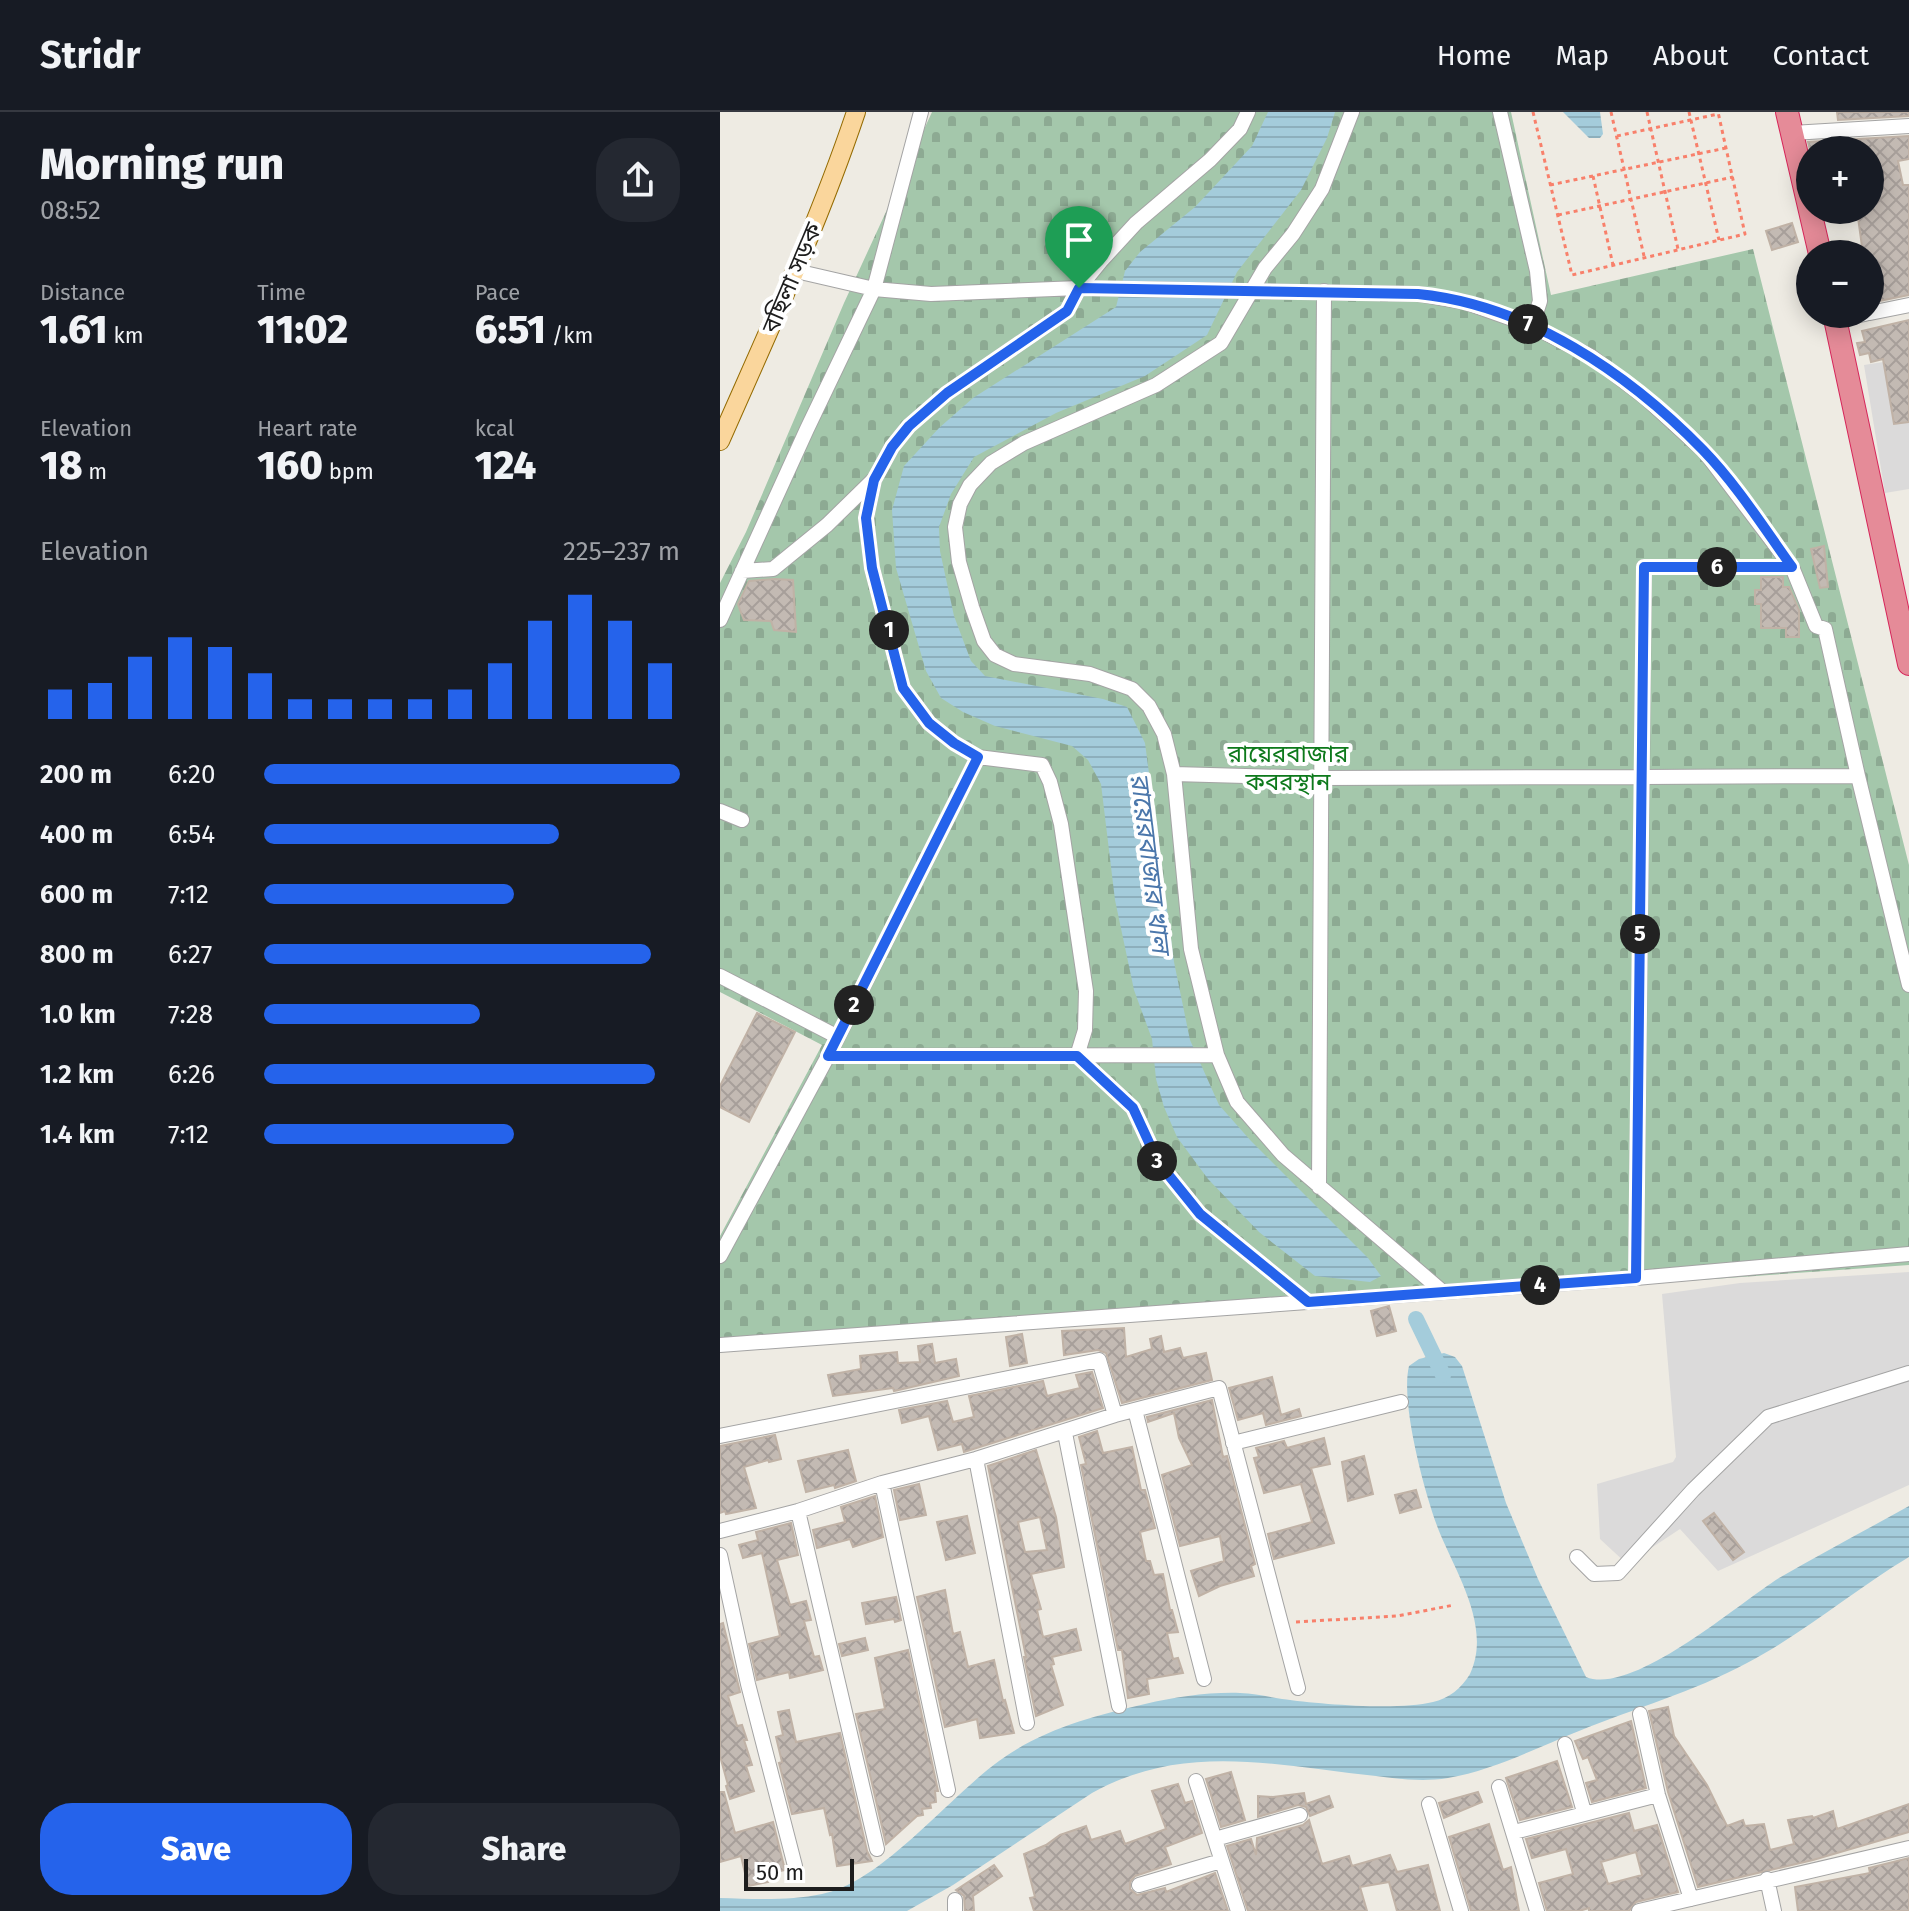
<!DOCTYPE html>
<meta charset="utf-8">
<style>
body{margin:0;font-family:"Fira Sans","Noto Sans Bengali",sans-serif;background:#242831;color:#f1f3f6;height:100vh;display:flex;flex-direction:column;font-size:30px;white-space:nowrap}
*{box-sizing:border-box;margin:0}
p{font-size:26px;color:#9ea1a6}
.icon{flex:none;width:44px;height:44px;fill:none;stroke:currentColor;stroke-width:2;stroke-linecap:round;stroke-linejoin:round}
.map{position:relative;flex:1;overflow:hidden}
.panel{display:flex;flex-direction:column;background:#171b24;width:720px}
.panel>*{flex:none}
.fabs{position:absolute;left:1076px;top:24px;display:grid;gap:16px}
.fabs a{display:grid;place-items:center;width:88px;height:88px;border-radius:50%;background:#171b24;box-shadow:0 4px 20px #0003;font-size:40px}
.scale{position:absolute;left:24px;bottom:20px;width:110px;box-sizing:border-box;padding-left:8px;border:4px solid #1d1d1d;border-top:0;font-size:22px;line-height:28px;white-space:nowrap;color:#1d1d1d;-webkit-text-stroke:6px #fff;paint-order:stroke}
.pin{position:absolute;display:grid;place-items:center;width:68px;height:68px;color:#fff;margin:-82px -34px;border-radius:50% 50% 50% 0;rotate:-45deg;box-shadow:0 0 8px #0007}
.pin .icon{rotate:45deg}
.km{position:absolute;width:40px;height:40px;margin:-20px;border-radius:50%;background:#222;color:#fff;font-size:22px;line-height:40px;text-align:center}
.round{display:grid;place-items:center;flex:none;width:84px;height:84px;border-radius:32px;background:#242831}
.summary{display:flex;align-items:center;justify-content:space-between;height:136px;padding:0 40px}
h1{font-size:44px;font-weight:800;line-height:60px}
.stats{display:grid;grid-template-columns:repeat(3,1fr);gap:12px;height:136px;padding:8px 40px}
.stats div{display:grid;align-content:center}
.stats b{font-size:40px;font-weight:800}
.stats small{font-size:22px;font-weight:400}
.stats p{font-size:22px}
.chart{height:224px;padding:16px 40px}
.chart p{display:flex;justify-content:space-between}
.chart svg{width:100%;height:144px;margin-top:8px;stroke:#2563eb;stroke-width:6}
.button{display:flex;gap:16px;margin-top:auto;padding:16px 40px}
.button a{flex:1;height:92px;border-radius:32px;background:#2563eb;color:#fff;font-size:32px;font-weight:800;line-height:92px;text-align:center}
.button a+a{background:#242831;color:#f1f3f6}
ul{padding:0 40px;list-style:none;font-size:26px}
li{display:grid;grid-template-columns:128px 96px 1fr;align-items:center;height:60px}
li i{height:20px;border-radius:10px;background:#2563eb}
header{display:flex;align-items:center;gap:48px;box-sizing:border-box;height:112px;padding:0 40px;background:#171b24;border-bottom:2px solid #363941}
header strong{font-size:38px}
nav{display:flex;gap:44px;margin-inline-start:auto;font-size:28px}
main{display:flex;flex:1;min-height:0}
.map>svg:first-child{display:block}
.residential{fill:#dbdada}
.cemetery{fill:url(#cemetery-stones)}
.water{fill:url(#water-rules)}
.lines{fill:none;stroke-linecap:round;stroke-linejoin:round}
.canal{stroke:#a4ccdb;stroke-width:16}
.building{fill:url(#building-cross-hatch);stroke:#c0b2a6;stroke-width:2;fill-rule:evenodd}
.minor-casing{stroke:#a4a4a4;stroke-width:16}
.major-casing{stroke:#946b02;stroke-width:20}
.highway-casing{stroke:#d6265a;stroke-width:24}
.path{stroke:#f8806b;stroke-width:3;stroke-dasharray:4 4;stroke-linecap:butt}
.minor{stroke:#fff;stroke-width:14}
.major{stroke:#fad69c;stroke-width:18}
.highway{stroke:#e58b98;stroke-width:22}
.route-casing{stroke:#fff;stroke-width:16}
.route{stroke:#2563eb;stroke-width:10}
.labels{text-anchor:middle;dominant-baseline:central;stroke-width:8;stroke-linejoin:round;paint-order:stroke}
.street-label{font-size:24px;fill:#1d1d1d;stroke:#fff}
.park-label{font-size:24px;fill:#0d791b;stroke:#fff}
.water-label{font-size:26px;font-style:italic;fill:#4b77ab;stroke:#fff}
</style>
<header>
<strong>Stridr</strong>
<nav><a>Home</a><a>Map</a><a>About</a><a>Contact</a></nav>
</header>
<main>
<section class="panel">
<div class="summary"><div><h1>Morning run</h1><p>08:52</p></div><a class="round"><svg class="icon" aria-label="share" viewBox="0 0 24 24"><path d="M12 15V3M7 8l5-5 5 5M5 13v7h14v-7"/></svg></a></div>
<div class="stats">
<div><p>Distance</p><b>1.61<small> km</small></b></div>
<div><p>Time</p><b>11:02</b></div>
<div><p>Pace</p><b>6:51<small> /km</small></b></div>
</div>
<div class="stats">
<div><p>Elevation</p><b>18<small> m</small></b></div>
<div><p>Heart rate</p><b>160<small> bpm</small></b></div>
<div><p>kcal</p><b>124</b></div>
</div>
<div class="chart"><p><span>Elevation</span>225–237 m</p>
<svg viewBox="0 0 160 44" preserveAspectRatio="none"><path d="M5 44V35M15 44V33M25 44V25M35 44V19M45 44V22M55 44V30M65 44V38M75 44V38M85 44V38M95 44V38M105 44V35M115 44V27M125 44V14M135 44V6M145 44V14M155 44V27"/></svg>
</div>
<ul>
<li><b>200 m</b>6:20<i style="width:100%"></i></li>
<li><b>400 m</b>6:54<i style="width:71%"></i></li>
<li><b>600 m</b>7:12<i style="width:60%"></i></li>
<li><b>800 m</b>6:27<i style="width:93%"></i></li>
<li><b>1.0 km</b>7:28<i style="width:52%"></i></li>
<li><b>1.2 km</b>6:26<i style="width:94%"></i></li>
<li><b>1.4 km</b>7:12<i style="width:60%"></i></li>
</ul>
<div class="button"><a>Save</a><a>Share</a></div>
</section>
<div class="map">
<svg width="1189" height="1799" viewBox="0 0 1189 1799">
<defs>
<pattern id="cemetery-stones" width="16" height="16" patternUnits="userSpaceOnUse" patternTransform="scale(2)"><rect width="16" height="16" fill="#a4c7ab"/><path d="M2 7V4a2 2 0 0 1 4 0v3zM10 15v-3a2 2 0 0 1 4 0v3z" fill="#8daa93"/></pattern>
<pattern id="water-rules" width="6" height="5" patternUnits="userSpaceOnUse" patternTransform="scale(2)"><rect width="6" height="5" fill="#a4ccdb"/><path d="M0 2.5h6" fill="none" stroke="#8dafbc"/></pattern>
<pattern id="building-cross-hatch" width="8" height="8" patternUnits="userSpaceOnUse" patternTransform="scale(2)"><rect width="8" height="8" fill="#c3bab3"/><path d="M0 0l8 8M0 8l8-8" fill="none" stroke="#a79f9a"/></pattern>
</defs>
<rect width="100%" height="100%" fill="#eeebe3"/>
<path class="residential" d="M1189,246V377L1165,381L1144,253Z
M1189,1160V1373L998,1459L960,1417L907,1452L880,1427L877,1372L953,1350L956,1345L942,1182L1020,1171Z"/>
<path class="cemetery" d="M212,0H791L831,183L1033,137L1189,753V1153L0,1238V1124L102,933L0,880V471L26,420L124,191Z"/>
<path class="water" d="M548,0H615L607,26L581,78L517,160L487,223L425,264L336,301L254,345L231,382L219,415L220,439L234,504L251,549L265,564L383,587L407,595L425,631L454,850L470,928L499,993L531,1029L648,1146L661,1164L650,1170L595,1164L539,1120L488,1067L457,1025L444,995L436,967L432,927L414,878L395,788L381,672L368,648L352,634L275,614L243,600L221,586L206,559L176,456L172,398L184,354L219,316L253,286L396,195L405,159L420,140L475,95L532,34Z
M843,0H880L883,22L880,26H869Z
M724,1241L735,1245L742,1254L786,1391L818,1467L866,1565C913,1584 1019,1491 1059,1466C1102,1441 1146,1418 1189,1394V1445C1134,1478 1084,1521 1027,1551C973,1580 915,1596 859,1619C816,1636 774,1658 728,1666C703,1670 680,1667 656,1664C557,1654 465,1629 372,1681L233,1773L187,1799H0V1786C33,1787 70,1789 102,1782C162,1770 229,1685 279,1649C323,1617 373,1604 425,1592C456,1585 488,1580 520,1581C534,1581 548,1585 562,1587C599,1592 677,1599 713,1590C728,1587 742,1576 750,1562C772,1515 736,1461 719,1419C705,1383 680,1291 689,1254L699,1247Z"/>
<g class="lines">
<path class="canal" d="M696,1207L723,1263"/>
</g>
<path class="building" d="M1117,0H1189V4L1118,8Z
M1189,24V47L1178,49L1183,73H1189V183L1154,190L1150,178V142H1143L1137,98H1150V38H1090L1088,30Z
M1072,111L1078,130L1052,138L1046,119Z
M1189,208V310L1174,312L1163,247L1151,250L1149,241L1140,243L1137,231L1145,230L1142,219Z
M1104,434L1108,475L1100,476L1091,437Z
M1041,465H1063V475H1069L1079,498V525H1066V516H1041V492H1035V478H1041Z
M54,467L73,468L76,520L54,518L51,509L24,508L20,498L18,492L29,469Z
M37,901L75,920L29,1010L0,995V974Z
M669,1194L676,1219L657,1224L651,1199Z
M404,1216L406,1245L432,1237L430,1227L441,1224L444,1240L460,1236L463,1246L486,1241L492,1268L402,1291L386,1241L378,1238L344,1243L342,1219Z
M302,1222L307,1251L290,1254L286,1225Z
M212,1232L215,1251L236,1247L239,1264L174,1279L173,1276L113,1284L108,1263L141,1257L140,1244L177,1240L178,1251L200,1250L198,1234Z
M372,1260L383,1296L244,1340L242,1332L218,1338L209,1304L182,1311L179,1298L227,1289L233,1310L254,1305L249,1284L323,1269L327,1284L360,1276L356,1263Z
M552,1265L561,1303L579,1297L581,1304L546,1313L543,1301L518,1308L509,1276Z
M492,1288L503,1345L507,1344L535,1452L531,1454L534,1464L500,1474L479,1484L471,1459L504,1449L500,1424L460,1434L442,1363L472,1353L459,1326L454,1301L428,1310L427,1305Z
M377,1319L383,1341L412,1335L421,1378H425L435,1416L420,1420L426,1449H430L434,1463L443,1462L450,1498H452L458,1520L447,1521L453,1547L458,1546L463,1561L427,1567L429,1582L408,1586L402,1538H398L361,1353L366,1352L359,1325Z
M55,1323L61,1347L49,1350L48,1348L24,1355L36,1396L6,1402L5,1399L0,1401V1334Z
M604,1326L610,1352L591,1356L614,1431L554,1447L548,1422L592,1410L581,1372L544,1381L534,1346L539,1345L536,1336L564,1329L567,1336Z
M128,1338L136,1369L115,1376L114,1373L86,1380L78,1349Z
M316,1338L336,1405L344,1455L311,1462L321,1497L317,1498L323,1525L356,1517L361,1538L332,1545L334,1552L331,1553L343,1593L316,1604L304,1545H306L268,1354ZM320,1405L327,1438L305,1440L298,1410Z
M644,1344L653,1382L628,1389L622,1350Z
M199,1372L206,1403L180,1408L174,1378Z
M696,1378L701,1395L680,1401L675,1383Z
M155,1384L163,1425L133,1435L130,1427L97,1436L93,1418L125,1410L121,1395Z
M994,1401L1024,1440L1013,1448L983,1409Z
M247,1404L255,1441L226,1448L217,1410Z
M71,1411L78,1443L57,1448L70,1493L86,1489L91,1508L84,1509L94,1545L99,1544L103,1558L70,1566L69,1560L37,1568L29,1532L60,1524L42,1441L23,1446L19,1433L38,1428L36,1420Z
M225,1478L233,1522L240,1520L248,1555L274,1548L283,1589L285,1588L294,1621L260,1626L257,1607L225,1615L197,1485Z
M176,1485L181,1508L175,1510L174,1507L146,1512L142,1491Z
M3,1511L20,1580L8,1584L17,1614L22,1613L27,1628H24L32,1653L26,1654L34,1679L10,1687L6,1674L8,1673L0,1644V1512Z
M145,1526L148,1538L122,1544L119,1532Z
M188,1538L218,1679H215L216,1690L210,1691L211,1696L202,1697L203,1703L197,1704L166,1732L136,1602L165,1597L155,1546Z
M948,1595L954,1624L987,1673L1007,1714L1023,1708L1025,1714L1044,1712L1050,1738L1074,1732L1068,1708L1092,1704L1093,1706L1113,1699L1117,1717L1189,1692V1720L1093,1748L978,1775L948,1680L929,1599Z
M69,1598L76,1630L120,1621L147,1739L152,1749L117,1754L112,1722L110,1723L104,1696L72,1702L59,1651L62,1650L56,1625L63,1623L58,1600Z
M911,1609L926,1676L872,1690L866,1671L877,1668L868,1645L863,1647L855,1629Z
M837,1649L852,1695L800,1708L786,1666Z
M511,1660L525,1708L501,1715L486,1667Z
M458,1672L465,1691L472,1689L482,1721L445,1735L451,1752L415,1764L410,1770V1777L417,1783L445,1776L446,1780L495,1761L508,1799H314L310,1786L315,1785L304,1742L326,1733L340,1723L366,1714L371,1728L400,1719L405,1732L446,1717L432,1679Z
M0,1680H4L15,1721L53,1710L65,1758L46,1762L48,1770L28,1774L21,1744L0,1750Z
M758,1680L762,1690L724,1706L719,1691Z
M584,1681L586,1692L609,1684L613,1695L590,1704L586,1695L578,1693L538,1705V1684L553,1685Z
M909,1701L914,1719L937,1713L958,1780L916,1790L909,1799H869V1796L859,1799H827L819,1771L853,1762L846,1737L812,1746L806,1727ZM916,1740L922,1763L888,1772L881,1750Z
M589,1708L602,1752L629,1744L632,1754L670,1743L677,1760L708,1753L720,1799H677L669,1770L640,1775L647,1799H528L507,1734L531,1727L536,1743L537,1726L583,1713Z
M769,1712L783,1758L791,1755L799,1799H751L729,1725Z
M1189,1746V1799H1078L1075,1775L1150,1761L1149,1756Z
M274,1753L282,1764L253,1784L254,1799H245L244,1784L236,1778Z"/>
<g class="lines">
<defs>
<path id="minor" d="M528,0L520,17L490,48L416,111L381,149L359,176L347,199L227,281L189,314L172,335L154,368L146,406L152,456L183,576L209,611L234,631L258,645L322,653L330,670L341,712L366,879L365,918L357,944L413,996L438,1050L480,1102L588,1190
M632,0L602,77L573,122L545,156L501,231L436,273L304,331L271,351L250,373L240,392L235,415L239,450L252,495L264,529L275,543L294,552L370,562L412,577L429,594L444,622L454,662L471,837L497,943L517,990L563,1043L723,1180
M1072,21L1189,14
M76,159L154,177L201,0
M1150,201L1189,193
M1115,208L1145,202
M1072,455L1096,514L1105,517L1138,664
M22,459L53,457L107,413L153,368
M0,508L87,317L154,177L211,182L359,176L698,182L744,190L812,214L820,189L817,159L780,0
M454,662L602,666L922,665L924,455H1072L984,339L927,287L872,245L812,214
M0,699L22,708
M0,864L118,925L258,645
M118,925L108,944L497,943
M599,1075L604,179
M0,1144L108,944
M916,1166L922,665L1138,664L1189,873
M0,1233L916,1166L1189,1142
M415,1298L484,1567
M345,1321L399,1594
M0,1324L379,1248L395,1303
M513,1331L681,1290
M256,1347L307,1611
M162,1371L228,1678
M78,1399L157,1737
M0,1419L78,1399L162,1371L256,1347L395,1303L499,1276L578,1576
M0,1443L28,1572L75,1754
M857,1445L874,1462L898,1461L973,1378L1048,1305L1189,1261
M920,1602L938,1683L971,1787
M845,1632L864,1700
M476,1669L518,1799
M779,1675L817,1799
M709,1692L741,1799
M794,1720L938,1683
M495,1727L580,1703
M1047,1767L1054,1799
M419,1773L501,1749
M235,1788V1799
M919,1799L1189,1736"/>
<path id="major" d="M0,329C48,220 98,113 136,0"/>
<path id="highway" d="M1067,0L1100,142
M1114,202L1189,552"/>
</defs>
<use href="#minor" class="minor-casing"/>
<use href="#major" class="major-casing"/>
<use href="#highway" class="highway-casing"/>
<path class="path" d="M813,0L852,163L1025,122L998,0
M891,0L924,144
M927,0L958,137
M969,0L999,128
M897,24L998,2
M873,64L893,153
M830,73L1006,36
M838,103L1013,65
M576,1510L677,1504L734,1493"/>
<use href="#minor" class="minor"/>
<use href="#major" class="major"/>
<use href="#highway" class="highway"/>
</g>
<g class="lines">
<defs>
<path id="route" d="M359,176L698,182C808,193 908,261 983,338C1017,373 1044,416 1072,455H924L916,1166L588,1190L480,1102L438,1050L413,996L357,944H108L258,645L234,631L209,611L183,576L152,456L146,406L154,368L172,335L189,314L227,281L347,199Z"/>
</defs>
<use href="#route" class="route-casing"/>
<use href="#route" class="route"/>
</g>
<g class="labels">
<g class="street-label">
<text transform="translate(72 166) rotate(-67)">বছিলা সড়ক</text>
</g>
<g class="park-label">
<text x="568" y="642">রায়েরবাজার<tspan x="568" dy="28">কবরস্থান</tspan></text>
</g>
<g class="water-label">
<text transform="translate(430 751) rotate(83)">রায়েরবাজার খাল</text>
</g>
</g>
</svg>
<div class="fabs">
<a>+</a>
<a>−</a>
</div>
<div class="scale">50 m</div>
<div class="pin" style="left:359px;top:176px;background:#1e9e55"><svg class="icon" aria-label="arrive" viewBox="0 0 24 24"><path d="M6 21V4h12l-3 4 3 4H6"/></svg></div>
<b class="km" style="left:169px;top:518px">1</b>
<b class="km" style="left:134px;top:893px">2</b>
<b class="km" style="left:437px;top:1049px">3</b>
<b class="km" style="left:820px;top:1173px">4</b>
<b class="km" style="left:920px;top:822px">5</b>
<b class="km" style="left:997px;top:455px">6</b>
<b class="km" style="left:808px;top:212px">7</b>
</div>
</main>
